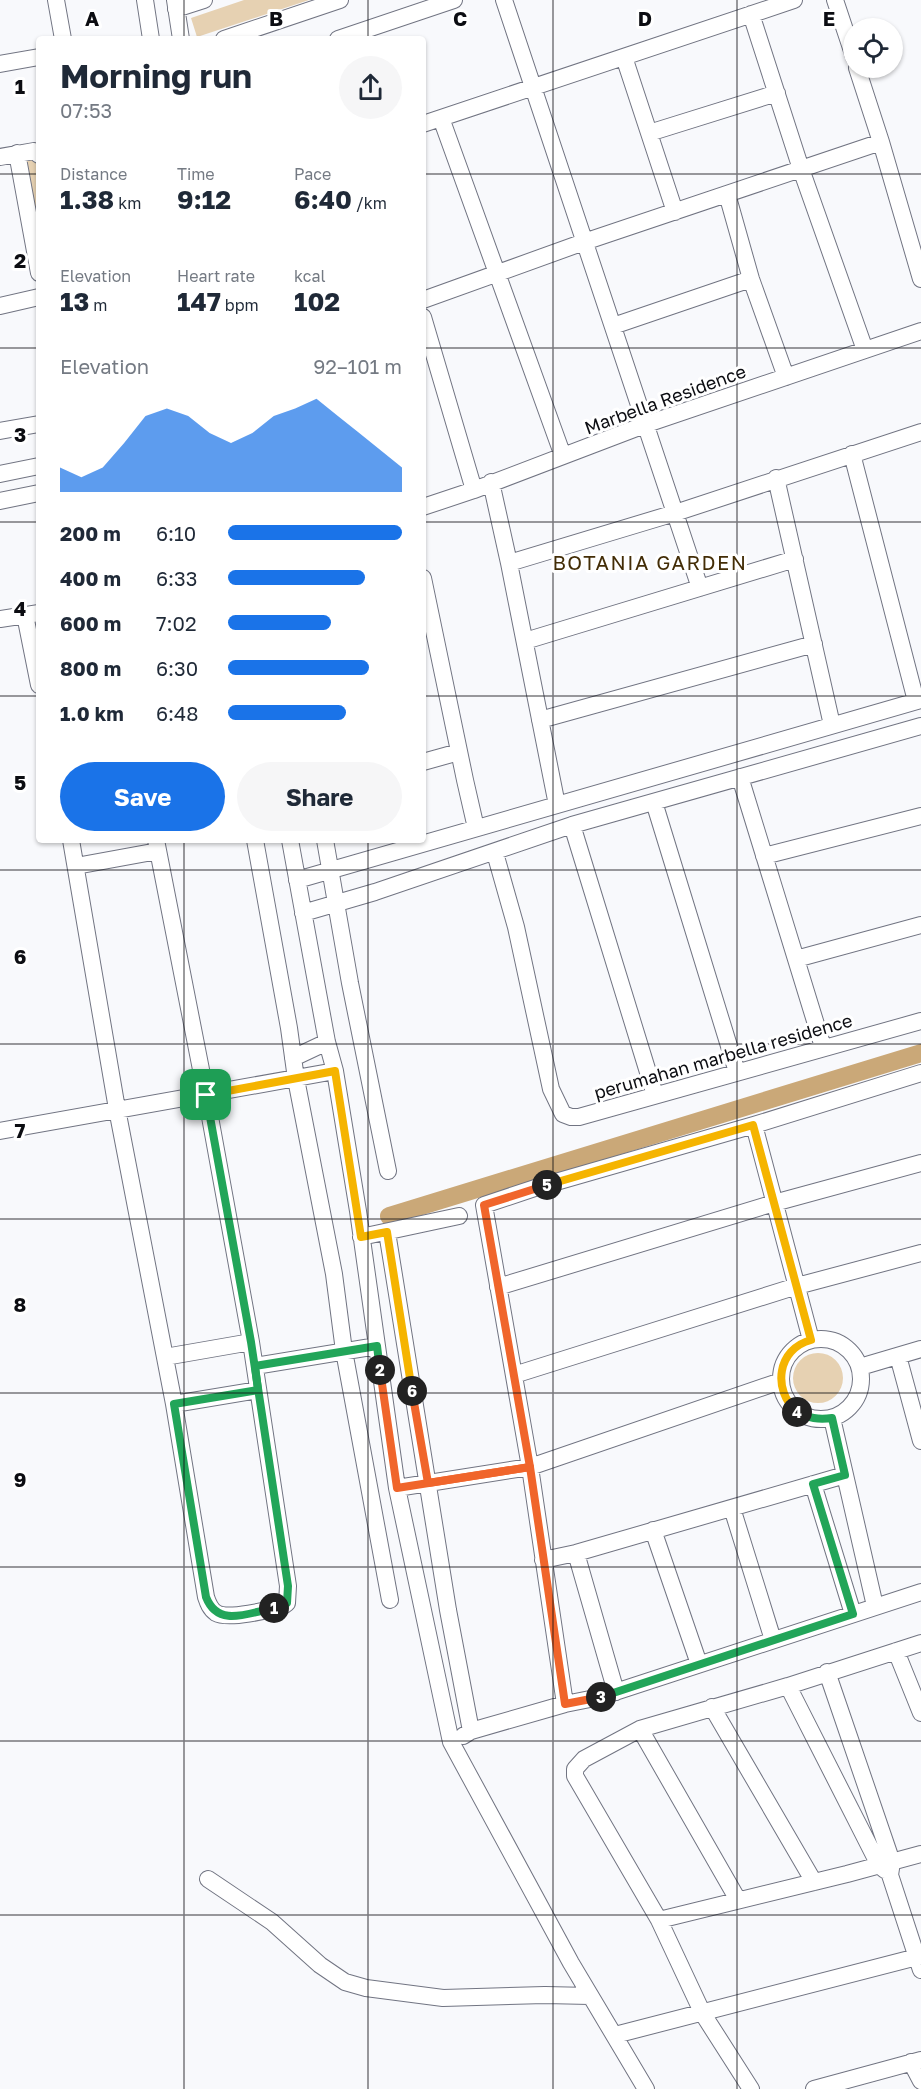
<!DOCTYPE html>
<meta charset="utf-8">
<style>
body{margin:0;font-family:"Golos Text",sans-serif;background:#f6f6f7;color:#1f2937;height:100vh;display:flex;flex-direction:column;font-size:22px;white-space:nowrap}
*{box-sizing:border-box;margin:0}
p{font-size:20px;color:#747a83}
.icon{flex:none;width:33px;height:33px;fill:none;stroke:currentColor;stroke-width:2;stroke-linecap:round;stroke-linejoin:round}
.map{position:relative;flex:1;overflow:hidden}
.side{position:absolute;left:36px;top:36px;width:390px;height:807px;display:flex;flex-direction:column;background:#fff;border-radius:6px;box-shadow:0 2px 4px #0004}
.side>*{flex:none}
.controls{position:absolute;left:843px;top:18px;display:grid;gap:12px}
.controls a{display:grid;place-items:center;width:60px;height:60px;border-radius:50%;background:#fff;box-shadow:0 2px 4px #0004;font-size:30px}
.pin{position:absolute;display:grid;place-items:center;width:51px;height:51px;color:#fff;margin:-26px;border-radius:12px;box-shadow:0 3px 9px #0006}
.km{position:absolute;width:30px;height:30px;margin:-15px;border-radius:50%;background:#222;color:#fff;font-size:16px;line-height:30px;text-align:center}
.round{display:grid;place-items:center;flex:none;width:63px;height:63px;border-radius:32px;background:#f6f6f7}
.head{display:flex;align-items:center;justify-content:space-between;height:102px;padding:0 24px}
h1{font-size:33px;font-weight:700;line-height:45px}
.stats{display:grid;grid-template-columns:repeat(3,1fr);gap:9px;height:102px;padding:6px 24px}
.stats div{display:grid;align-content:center}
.stats b{font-size:26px;font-weight:700}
.stats small{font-size:16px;font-weight:400}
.stats p{font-size:16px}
.chart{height:168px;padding:12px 24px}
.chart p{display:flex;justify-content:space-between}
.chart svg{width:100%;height:108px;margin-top:6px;fill:#1a73e8;opacity:.7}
.primary-button{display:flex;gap:12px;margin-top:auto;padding:12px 24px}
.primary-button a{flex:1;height:69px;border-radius:36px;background:#1a73e8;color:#fff;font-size:24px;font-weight:700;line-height:69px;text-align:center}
.primary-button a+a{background:#f6f6f7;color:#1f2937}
ul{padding:0 24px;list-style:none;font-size:20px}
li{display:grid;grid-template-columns:96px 72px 1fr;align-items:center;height:45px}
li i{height:15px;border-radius:8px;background:#1a73e8}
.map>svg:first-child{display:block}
.green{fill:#e6d1b2}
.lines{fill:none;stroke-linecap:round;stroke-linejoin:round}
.canal{stroke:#caa878;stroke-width:18}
.street-casing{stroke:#717482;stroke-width:18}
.street{stroke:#fff;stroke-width:16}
.split-1-casing{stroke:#fff;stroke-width:12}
.split-2-casing{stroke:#fff;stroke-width:12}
.split-3-casing{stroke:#fff;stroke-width:12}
.split-4-casing{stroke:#fff;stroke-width:12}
.split-5-casing{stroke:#fff;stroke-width:12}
.split-6-casing{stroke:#fff;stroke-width:12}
.split-7-casing{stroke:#fff;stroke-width:12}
.split-1{stroke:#22a559;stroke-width:8}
.split-2{stroke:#22a559;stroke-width:8}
.split-3{stroke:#f0652b;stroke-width:8}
.split-4{stroke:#22a559;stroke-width:8}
.split-5{stroke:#f5b400;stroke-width:8}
.split-6{stroke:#f0652b;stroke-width:8}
.split-7{stroke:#f5b400;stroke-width:8}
.grid{fill:none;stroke:#0c0d12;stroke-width:1.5;stroke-opacity:0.55}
.labels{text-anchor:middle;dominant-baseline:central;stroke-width:6;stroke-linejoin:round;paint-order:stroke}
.street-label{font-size:18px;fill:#0c0d12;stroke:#fff}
.neighbourhood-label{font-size:20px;letter-spacing:1.5px;fill:#432d07;stroke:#fff}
.grid-label{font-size:20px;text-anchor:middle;font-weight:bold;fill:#0c0d12;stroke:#fff;stroke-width:6;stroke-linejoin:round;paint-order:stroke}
</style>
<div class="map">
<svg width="921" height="2089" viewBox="0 0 921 2089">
<rect width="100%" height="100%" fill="#f8f9fc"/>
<path class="green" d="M244,0H309L197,37L191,18Z
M35,157L39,178V246L23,159Z
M793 1378a25 25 0 1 1 50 0a25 25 0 1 1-50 0Z"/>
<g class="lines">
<path class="canal" d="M389,1216L921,1053"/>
<defs>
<path id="street" d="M56,0L63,39
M145,0L151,39
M175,0L181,39
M504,0L700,588
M835,0L854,57
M176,9L204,0
M751,14L801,169L865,350
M224,39L340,0
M338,39L454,0
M624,57L675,212
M0,64L39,57
M857,68L881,142L921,279
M441,118L563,456
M423,124L794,0
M649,133L777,93
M17,153L39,273
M0,157L34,151L39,155
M727,194L751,279L786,377
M423,300L584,242L881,142
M0,306L39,297
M423,317L474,490
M613,326L751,279
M0,431L39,424
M852,454L916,701
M0,474L39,466
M776,478L832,725
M491,482L509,563L557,805
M0,501L39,493
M423,507L474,490L647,424L921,331
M509,563L675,513L921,432
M423,578L465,780L476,828
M25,615L39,685
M0,619L39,613
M525,641L795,559
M540,720L814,644
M423,762L459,752
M740,777L823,1047
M654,802L737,1072
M572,825L655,1095
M71,840L117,1109L174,1404L206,1597C208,1603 210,1609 216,1613C228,1620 269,1610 283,1606L287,1603L288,1586L251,1342L206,1095L156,840
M255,840L289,1028L296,1079L334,1274L344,1351L390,1600
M290,840L327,1042L335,1071L358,1211L397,1488L451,1742L571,1963L646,2089
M325,840L350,983L388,1171
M495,853L516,927L551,1089L563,1114L571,1117H579L921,1021
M764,856L921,816
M76,866L158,851
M297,880L921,700
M303,913L375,892L572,825L921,726
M796,959L921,925
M293,1058L327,1042
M754,1125L811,1340
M0,1131L335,1071
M387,1232L448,1610L471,1731
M361,1237L459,1216
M498,1287L774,1203L921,1163
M781 1379a40 40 0 1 1 80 0a40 40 0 1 1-80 0Z
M898,1356L921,1441
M165,1357L251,1342
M255,1366L377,1346
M860,1367L921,1349
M514,1375L797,1286L921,1253
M174,1404L258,1390
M832,1418L875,1606
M813,1484L853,1614
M397,1488L530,1467L781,1381
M732,1508L773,1640
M653,1530L699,1664
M576,1553L616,1692
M543,1560L576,1553L845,1475
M896,1651L921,1713
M827,1672L892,1862L890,1875L921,1970
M788,1686L879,1865L885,1870
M565,1704L530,1467L484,1205L535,1188L754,1125L921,1073
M712,1707L814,1882
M640,1729L738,1900
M463,1736L471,1731L565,1704L600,1697L921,1592
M208,1879L272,1922L320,1965L345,1982L366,1988L443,1998L545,1995L590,1996
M659,1920L847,1874L921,1854
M615,2035L921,1956
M911,2062L921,2081
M751,2089L703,2014L659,1920L575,1776V1769L584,1759L640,1729L788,1686L921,1643
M814,2089L921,2060"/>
</defs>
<use href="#street" class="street-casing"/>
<use href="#street" class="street"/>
</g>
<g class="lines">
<defs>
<path id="split-1" d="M206,1095L251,1342L288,1586L287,1603L283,1606L274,1608"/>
<path id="split-2" d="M274,1608C248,1613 218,1628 206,1597L174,1404L258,1390L255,1366L377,1346L380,1370"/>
<path id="split-3" d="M380,1370L397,1488L530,1467L565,1704L601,1697"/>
<path id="split-4" d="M601,1697L853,1614L813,1484L845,1475L832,1418C818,1420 809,1418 797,1412"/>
<path id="split-5" d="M547,1185L753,1125L811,1340C777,1349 772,1390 797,1412"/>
<path id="split-6" d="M412,1391L428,1483L530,1467L484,1205L547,1185"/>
<path id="split-7" d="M206,1095L335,1071L361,1237L387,1232L412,1391"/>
</defs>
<use href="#split-1" class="split-1-casing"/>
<use href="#split-2" class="split-2-casing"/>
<use href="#split-3" class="split-3-casing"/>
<use href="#split-4" class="split-4-casing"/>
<use href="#split-5" class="split-5-casing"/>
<use href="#split-6" class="split-6-casing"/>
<use href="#split-7" class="split-7-casing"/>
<use href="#split-1" class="split-1"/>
<use href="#split-2" class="split-2"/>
<use href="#split-3" class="split-3"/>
<use href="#split-4" class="split-4"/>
<use href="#split-5" class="split-5"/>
<use href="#split-6" class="split-6"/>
<use href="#split-7" class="split-7"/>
</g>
<path class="grid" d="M184,0V39M368,0V39M553,0V2089M737,0V2089M0,174H39M423,174H921M0,348H39M423,348H921M0,522H39M423,522H921M0,696H39M423,696H921M184,840V2089M368,840V2089M0,870H921M0,1044H921M0,1219H921M0,1393H921M0,1567H921M0,1741H921M0,1915H921"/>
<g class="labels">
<g class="street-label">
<text transform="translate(665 399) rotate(-20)">Marbella Residence</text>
<text transform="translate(723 1056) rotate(-16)">perumahan marbella residence</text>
</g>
<g class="neighbourhood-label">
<text x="650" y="562">BOTANIA GARDEN</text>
</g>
</g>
<g class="grid-label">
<text x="92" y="26">A</text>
<text x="276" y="26">B</text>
<text x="460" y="26">C</text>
<text x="645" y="26">D</text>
<text x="829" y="26">E</text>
<text x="20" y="94">1</text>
<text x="20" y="268">2</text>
<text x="20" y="442">3</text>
<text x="20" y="616">4</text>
<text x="20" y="790">5</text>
<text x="20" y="964">6</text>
<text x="20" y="1138">7</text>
<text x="20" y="1312">8</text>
<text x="20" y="1487">9</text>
</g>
</svg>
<div class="controls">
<a><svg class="icon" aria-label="locate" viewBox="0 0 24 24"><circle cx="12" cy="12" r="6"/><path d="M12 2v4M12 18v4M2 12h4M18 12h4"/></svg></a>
</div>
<div class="pin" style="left:206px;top:1095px;background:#1e9e55"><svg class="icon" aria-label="arrive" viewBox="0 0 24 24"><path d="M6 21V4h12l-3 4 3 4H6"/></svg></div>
<b class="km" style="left:274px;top:1608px">1</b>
<b class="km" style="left:380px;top:1370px">2</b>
<b class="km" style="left:601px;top:1697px">3</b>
<b class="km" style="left:797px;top:1412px">4</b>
<b class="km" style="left:547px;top:1185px">5</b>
<b class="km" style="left:412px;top:1391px">6</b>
<section class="side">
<div class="head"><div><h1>Morning run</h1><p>07:53</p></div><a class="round"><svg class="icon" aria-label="share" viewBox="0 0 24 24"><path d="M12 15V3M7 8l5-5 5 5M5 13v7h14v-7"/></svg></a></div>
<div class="stats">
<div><p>Distance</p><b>1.38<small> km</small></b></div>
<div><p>Time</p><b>9:12</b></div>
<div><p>Pace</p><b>6:40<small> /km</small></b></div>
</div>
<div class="stats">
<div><p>Elevation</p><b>13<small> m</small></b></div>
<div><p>Heart rate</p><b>147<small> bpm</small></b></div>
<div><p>kcal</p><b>102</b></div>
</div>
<div class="chart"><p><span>Elevation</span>92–101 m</p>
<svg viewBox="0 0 160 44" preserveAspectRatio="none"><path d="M0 44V34L10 38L20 34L30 24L40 13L50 10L60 13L70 20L80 24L90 20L100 13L110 10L120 6L130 13L140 20L150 27L160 34V44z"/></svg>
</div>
<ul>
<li><b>200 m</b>6:10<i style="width:100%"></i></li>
<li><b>400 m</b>6:33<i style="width:79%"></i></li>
<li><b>600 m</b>7:02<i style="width:59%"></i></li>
<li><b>800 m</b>6:30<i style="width:81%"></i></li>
<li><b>1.0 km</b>6:48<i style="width:68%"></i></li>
</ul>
<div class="primary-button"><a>Save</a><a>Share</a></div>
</section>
</div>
